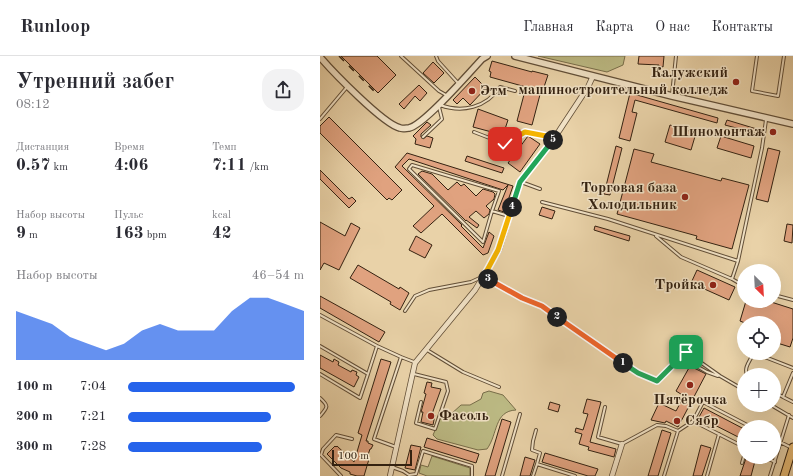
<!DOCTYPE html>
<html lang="ru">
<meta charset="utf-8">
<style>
body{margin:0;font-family:"Old Standard TT",serif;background:#f2f2f3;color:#2b2b33;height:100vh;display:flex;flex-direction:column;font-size:15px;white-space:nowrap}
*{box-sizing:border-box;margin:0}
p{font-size:13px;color:#7c7c81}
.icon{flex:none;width:22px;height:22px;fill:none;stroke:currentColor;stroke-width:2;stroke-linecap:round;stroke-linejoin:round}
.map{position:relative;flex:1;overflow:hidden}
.details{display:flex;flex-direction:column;background:#fff;width:320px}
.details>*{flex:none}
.needle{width:26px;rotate:156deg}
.controls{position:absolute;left:417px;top:208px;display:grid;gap:8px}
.controls a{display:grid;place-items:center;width:44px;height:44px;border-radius:50%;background:#fff;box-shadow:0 4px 16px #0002;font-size:20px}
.scale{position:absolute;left:12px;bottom:10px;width:80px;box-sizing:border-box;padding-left:4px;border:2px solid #342211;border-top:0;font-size:11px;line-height:14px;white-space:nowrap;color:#342211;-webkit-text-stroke:3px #f1e2c6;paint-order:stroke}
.pin{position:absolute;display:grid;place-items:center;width:34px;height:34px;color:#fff;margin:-17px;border-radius:8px;box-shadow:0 2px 6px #0006}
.km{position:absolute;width:20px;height:20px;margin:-10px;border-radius:50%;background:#222;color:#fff;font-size:11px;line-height:20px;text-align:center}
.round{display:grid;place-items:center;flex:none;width:42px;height:42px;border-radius:16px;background:#f2f2f3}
.summary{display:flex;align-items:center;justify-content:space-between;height:68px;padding:0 16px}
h1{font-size:22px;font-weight:800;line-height:30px}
.figures{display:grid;grid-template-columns:repeat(3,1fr);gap:6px;height:68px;padding:4px 16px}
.figures div{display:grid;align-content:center}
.figures b{font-size:17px;font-weight:800}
.figures small{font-size:11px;font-weight:400}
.figures p{font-size:11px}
.chart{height:112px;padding:8px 16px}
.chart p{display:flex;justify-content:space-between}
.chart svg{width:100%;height:72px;margin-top:4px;fill:#2563eb;opacity:.7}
ul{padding:0 16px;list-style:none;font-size:13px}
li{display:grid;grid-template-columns:64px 48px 1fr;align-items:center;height:30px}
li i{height:10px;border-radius:5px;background:#2563eb}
header{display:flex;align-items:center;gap:24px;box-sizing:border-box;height:56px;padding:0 20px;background:#fff;border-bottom:1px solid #e1e1e2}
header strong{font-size:19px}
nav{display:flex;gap:22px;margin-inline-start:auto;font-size:14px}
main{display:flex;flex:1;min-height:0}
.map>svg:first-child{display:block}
.green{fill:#bcba84;stroke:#786e4a}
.building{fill:#e0a27f;stroke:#342211}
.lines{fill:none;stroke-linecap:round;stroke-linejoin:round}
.service-casing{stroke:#614e37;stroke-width:4}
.minor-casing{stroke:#614e37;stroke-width:6}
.tertiary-casing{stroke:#614e37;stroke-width:8}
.primary-casing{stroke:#342211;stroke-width:9}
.service{stroke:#f1e2c6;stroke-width:2}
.minor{stroke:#f1e2c6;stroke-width:4.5}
.tertiary{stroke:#f1e2c6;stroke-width:5.5}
.primary{stroke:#e4b974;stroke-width:7}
.rail{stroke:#342211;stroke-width:1.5;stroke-dasharray:7 7;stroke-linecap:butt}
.split-1-casing{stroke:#fff;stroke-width:8}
.split-2-casing{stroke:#fff;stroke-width:8}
.split-3-casing{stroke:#fff;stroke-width:8}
.split-4-casing{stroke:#fff;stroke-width:8}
.split-5-casing{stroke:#fff;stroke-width:8}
.split-6-casing{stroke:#fff;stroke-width:8}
.split-1{stroke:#22a559;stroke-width:5}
.split-2{stroke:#f0652b;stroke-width:5}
.split-3{stroke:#f0652b;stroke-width:5}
.split-4{stroke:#f5b400;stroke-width:5}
.split-5{stroke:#22a559;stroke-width:5}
.split-6{stroke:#f5b400;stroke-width:5}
.poi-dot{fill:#8f2418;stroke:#f1e2c6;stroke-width:1.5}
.labels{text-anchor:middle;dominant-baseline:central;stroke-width:3;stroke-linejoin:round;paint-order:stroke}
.poi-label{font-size:15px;font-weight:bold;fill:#342211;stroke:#f1e2c6;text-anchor:end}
</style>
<header>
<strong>Runloop</strong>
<nav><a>Главная</a><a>Карта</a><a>О нас</a><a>Контакты</a></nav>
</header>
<main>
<section class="details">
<div class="summary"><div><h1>Утренний забег</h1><p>08:12</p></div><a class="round"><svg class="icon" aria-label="share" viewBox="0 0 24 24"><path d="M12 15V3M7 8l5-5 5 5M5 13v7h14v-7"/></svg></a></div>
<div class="figures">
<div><p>Дистанция</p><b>0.57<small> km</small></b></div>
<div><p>Время</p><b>4:06</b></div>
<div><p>Темп</p><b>7:11<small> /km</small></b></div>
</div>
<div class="figures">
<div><p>Набор высоты</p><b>9<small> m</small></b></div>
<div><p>Пульс</p><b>163<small> bpm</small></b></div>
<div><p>kcal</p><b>42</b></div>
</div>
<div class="chart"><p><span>Набор высоты</span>46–54 m</p>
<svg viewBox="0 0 160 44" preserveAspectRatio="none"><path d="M0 44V14L10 18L20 22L30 30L40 34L50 38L60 34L70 26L80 22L90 26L100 26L110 26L120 14L130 6L140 6L150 10L160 14V44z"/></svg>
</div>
<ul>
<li><b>100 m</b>7:04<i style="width:95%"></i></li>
<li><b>200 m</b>7:21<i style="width:81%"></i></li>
<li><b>300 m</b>7:28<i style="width:76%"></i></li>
</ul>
</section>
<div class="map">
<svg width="473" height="420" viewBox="0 0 473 420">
<rect width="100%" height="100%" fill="#e9d2a8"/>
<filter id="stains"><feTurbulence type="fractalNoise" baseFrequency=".005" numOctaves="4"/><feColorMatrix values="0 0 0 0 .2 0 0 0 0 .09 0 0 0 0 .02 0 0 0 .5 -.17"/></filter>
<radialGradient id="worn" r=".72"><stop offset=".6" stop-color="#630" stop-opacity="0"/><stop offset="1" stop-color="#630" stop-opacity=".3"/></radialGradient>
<path class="green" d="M218,0H305L303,9L287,16Z
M169,335L183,339L196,354C174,355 178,378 167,393L158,394L117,383L113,379L121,361L130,359L141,349H150L161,343L163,337Z
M112,400L150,412V420H107L99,417L101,409L108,411Z"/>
<path class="building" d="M21,0H57L76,19L58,37Z
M319,0H344L343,11L339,10V9L318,8Z
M172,5L212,16V15L228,19L224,31H222L212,69L197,65L206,31L170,21L171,16L169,15Z
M113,6L124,17L114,27L103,17Z
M155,21L166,32L150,49L143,42L137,48L133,44Z
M99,29L107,37L100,45L95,40L84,53L79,48Z
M310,37L398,62L397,67L315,44L312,56L317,57L310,85L299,82Z
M158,53L188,64L183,79L153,71Z
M9,61L82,134L72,144L69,142L67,144L0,77V70Z
M407,64L440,74L439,78L405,69Z
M107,66L111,69L101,78V81L103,83L107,80L113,82L110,92L95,88L96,83L93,80Z
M350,69L376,77L371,94L345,86Z
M208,80L220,88L200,116L188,107Z
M401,80L434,90L431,102L397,92Z
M296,90L302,92L290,139L284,138Z
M448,92L460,95L448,146L436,143Z
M314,93L334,98L331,106L401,125L402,122L429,129L412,193L376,183L377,180L297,158Z
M87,97L193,130L184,156L178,154L188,129L183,134L89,103L82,110L142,169L141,170L163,192L169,176L174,180L168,197L163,199L122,158L101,177L93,170L114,150L75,111Z
M147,100L184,112L182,117L145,105Z
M0,114L29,143L32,141L36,145L29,152L0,123Z
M102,115L112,118L128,134L137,126L141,130L144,128L156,140L163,133L173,136L175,138L174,143L166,150L170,154L169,158L164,162L156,155L149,161L159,169L157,172L146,164V165L98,118Z
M222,151L235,155L232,163L219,159Z
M0,166L25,180L31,167L40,172L19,214L4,207L0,214Z
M467,168L473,169L472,187L464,185Z
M275,170L310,180L309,185L274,174Z
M96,180L112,189L105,202L89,194Z
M38,209L79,233L80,231L89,237L80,254L70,248L71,246L30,222Z
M377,214L415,231L409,244L371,227Z
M0,240L65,276L59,286L0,252Z
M426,245H448L473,253V282L470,291L454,286V267H425L420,265Z
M0,299L13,306L14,303L19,306L18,309L31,316L32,314L37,316L36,319L39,321L34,331L0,312Z
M61,303L71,306L46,385H48V387L53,389L51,393H50L47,402L49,403L44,420H37L30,418V416L21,412L7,398L15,390L16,391L17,390L34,406L42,379L38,377Z
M370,310L386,318L358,371L346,365L345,367L331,364L339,347L356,355L364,340L356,335Z
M107,326L112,327L111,331L121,333L112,358L115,359L113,369L101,366L103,356H101L106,338L104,337Z
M267,343L281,346L270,386L296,393L294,401L268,394L269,391L259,388L262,378L255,376L256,372L263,374L268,358L263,357Z
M230,346L240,349L238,356L228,353Z
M384,352L424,373V384L379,361Z
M182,363L191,366L175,420H165Z
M342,374L351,377L338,420H328Z
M107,382L159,398L156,407L104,391Z
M91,389L101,391L95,414L85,412Z
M381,389L391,392L382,420H373Z
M225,397L278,413L275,420H268L222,406Z
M205,401L215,404L210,420H200Z
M426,402L435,405L431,420H420Z"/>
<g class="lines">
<defs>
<path id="service" d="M81,0L119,35L126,39
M116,0L118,5L138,27
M437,0L432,35L458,40L464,0
M352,39L356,0
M120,49C142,57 166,52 180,31L195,35
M0,63L27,31
M154,76L185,88L205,76L226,80L232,83
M103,81L122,63L119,51
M201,126L220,133
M222,146L288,163L418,205L442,92L446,64
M172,155L163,186L89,113L92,109L179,135L172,155L189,160
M336,180L361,201L412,223L424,230
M412,223L418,205
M454,239L473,244
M85,255L95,240L109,234L151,226L164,220L202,242L222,250L317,317L337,325L366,296L400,320L424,334
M0,259L57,290L81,301
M0,290L48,318L57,290
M107,294L143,316L179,331
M371,307L387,316L398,320
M473,317L463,341L473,346
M0,318L40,342L48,318
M94,318L126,326L128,335L115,373L96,367L101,346
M427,319C424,312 429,306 432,300L437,298L473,312
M454,336L463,341
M0,342C9,350 8,351 0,360
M451,349L473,362
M285,351L278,381L302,388L337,369L346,370L358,375L373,365
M216,374L213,385L212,394L220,397L217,408
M454,383L472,392
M76,391L54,383L81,301L94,306
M424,391L373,365L383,346L431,371
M429,401L442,405L443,401
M445,401L455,406
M422,407L424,400
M72,411L83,415L89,419
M89,419L96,418L103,395L152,410V420
M21,420L1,399L3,393L16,379L32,383
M182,420L200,358
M213,420L217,408L255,420
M344,420L358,375
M387,420L399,378
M450,420L469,359"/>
<path id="minor" d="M70,420L95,307L155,234L166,216L179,194L200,127L239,75L268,31L273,20
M292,420L302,388"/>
<path id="tertiary" d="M195,0L352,40L473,68
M0,1C12,15 63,68 80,72C82,73 87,72 89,72C104,69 149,17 162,3L167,0"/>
<path id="primary" d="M464,420L473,391"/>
</defs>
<use href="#service" class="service-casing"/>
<use href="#minor" class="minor-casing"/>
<use href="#tertiary" class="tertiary-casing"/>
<use href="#primary" class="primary-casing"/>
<use href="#service" class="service"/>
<use href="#minor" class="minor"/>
<use href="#tertiary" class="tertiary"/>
<use href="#primary" class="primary"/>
<path class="rail" d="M19,0L58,39"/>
</g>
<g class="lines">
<defs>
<path id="split-1" d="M303,307L318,317L337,325L366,296"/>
<path id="split-2" d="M237,261L303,307"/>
<path id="split-3" d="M168,223L202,242L222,250L237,261"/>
<path id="split-4" d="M168,223L164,220L178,194L192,151"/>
<path id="split-5" d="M192,151L200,126L233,84"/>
<path id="split-6" d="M185,88L205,76L226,80L233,84"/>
</defs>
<use href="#split-1" class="split-1-casing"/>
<use href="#split-2" class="split-2-casing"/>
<use href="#split-3" class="split-3-casing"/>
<use href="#split-4" class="split-4-casing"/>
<use href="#split-5" class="split-5-casing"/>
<use href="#split-6" class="split-6-casing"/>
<use href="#split-1" class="split-1"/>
<use href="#split-2" class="split-2"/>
<use href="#split-3" class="split-3"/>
<use href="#split-4" class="split-4"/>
<use href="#split-5" class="split-5"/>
<use href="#split-6" class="split-6"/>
</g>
<g class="poi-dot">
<circle cx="416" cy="26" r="4"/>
<circle cx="152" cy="35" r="4"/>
<circle cx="453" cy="76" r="4"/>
<circle cx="365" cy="141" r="4"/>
<circle cx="393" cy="229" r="4"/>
<circle cx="370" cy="329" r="4"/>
<circle cx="111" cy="360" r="4"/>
<circle cx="357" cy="365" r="4"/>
</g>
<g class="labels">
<g class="poi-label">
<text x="408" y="17">Калужский<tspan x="408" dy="17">машиностроительный колледж</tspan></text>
<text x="160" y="35" text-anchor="start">Этм</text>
<text x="445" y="76">Шиномонтаж</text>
<text x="357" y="132">Торговая база<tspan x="357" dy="17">Холодильник</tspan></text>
<text x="385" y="229">Тройка</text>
<text x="370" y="344" text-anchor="middle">Пятёрочка</text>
<text x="119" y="360" text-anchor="start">Фасоль</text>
<text x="365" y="365" text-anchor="start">Сябр</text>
</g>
</g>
<rect width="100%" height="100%" filter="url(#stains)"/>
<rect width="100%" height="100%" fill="url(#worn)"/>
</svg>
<div class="controls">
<a><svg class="needle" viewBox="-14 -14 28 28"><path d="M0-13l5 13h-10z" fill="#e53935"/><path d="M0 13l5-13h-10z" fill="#7c7c81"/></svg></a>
<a><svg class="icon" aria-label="locate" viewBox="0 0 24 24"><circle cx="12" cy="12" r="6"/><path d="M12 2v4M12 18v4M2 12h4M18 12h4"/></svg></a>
<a>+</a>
<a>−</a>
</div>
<div class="scale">100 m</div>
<div class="pin" style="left:366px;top:296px;background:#1e9e55"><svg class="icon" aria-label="arrive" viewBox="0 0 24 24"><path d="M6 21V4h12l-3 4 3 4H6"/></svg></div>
<div class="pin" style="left:185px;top:88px;background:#d93025"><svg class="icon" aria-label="check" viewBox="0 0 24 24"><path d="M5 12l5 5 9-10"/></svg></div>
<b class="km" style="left:303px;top:307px">1</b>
<b class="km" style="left:237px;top:261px">2</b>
<b class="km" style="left:168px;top:223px">3</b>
<b class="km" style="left:192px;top:151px">4</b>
<b class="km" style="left:233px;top:84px">5</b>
</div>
</main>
